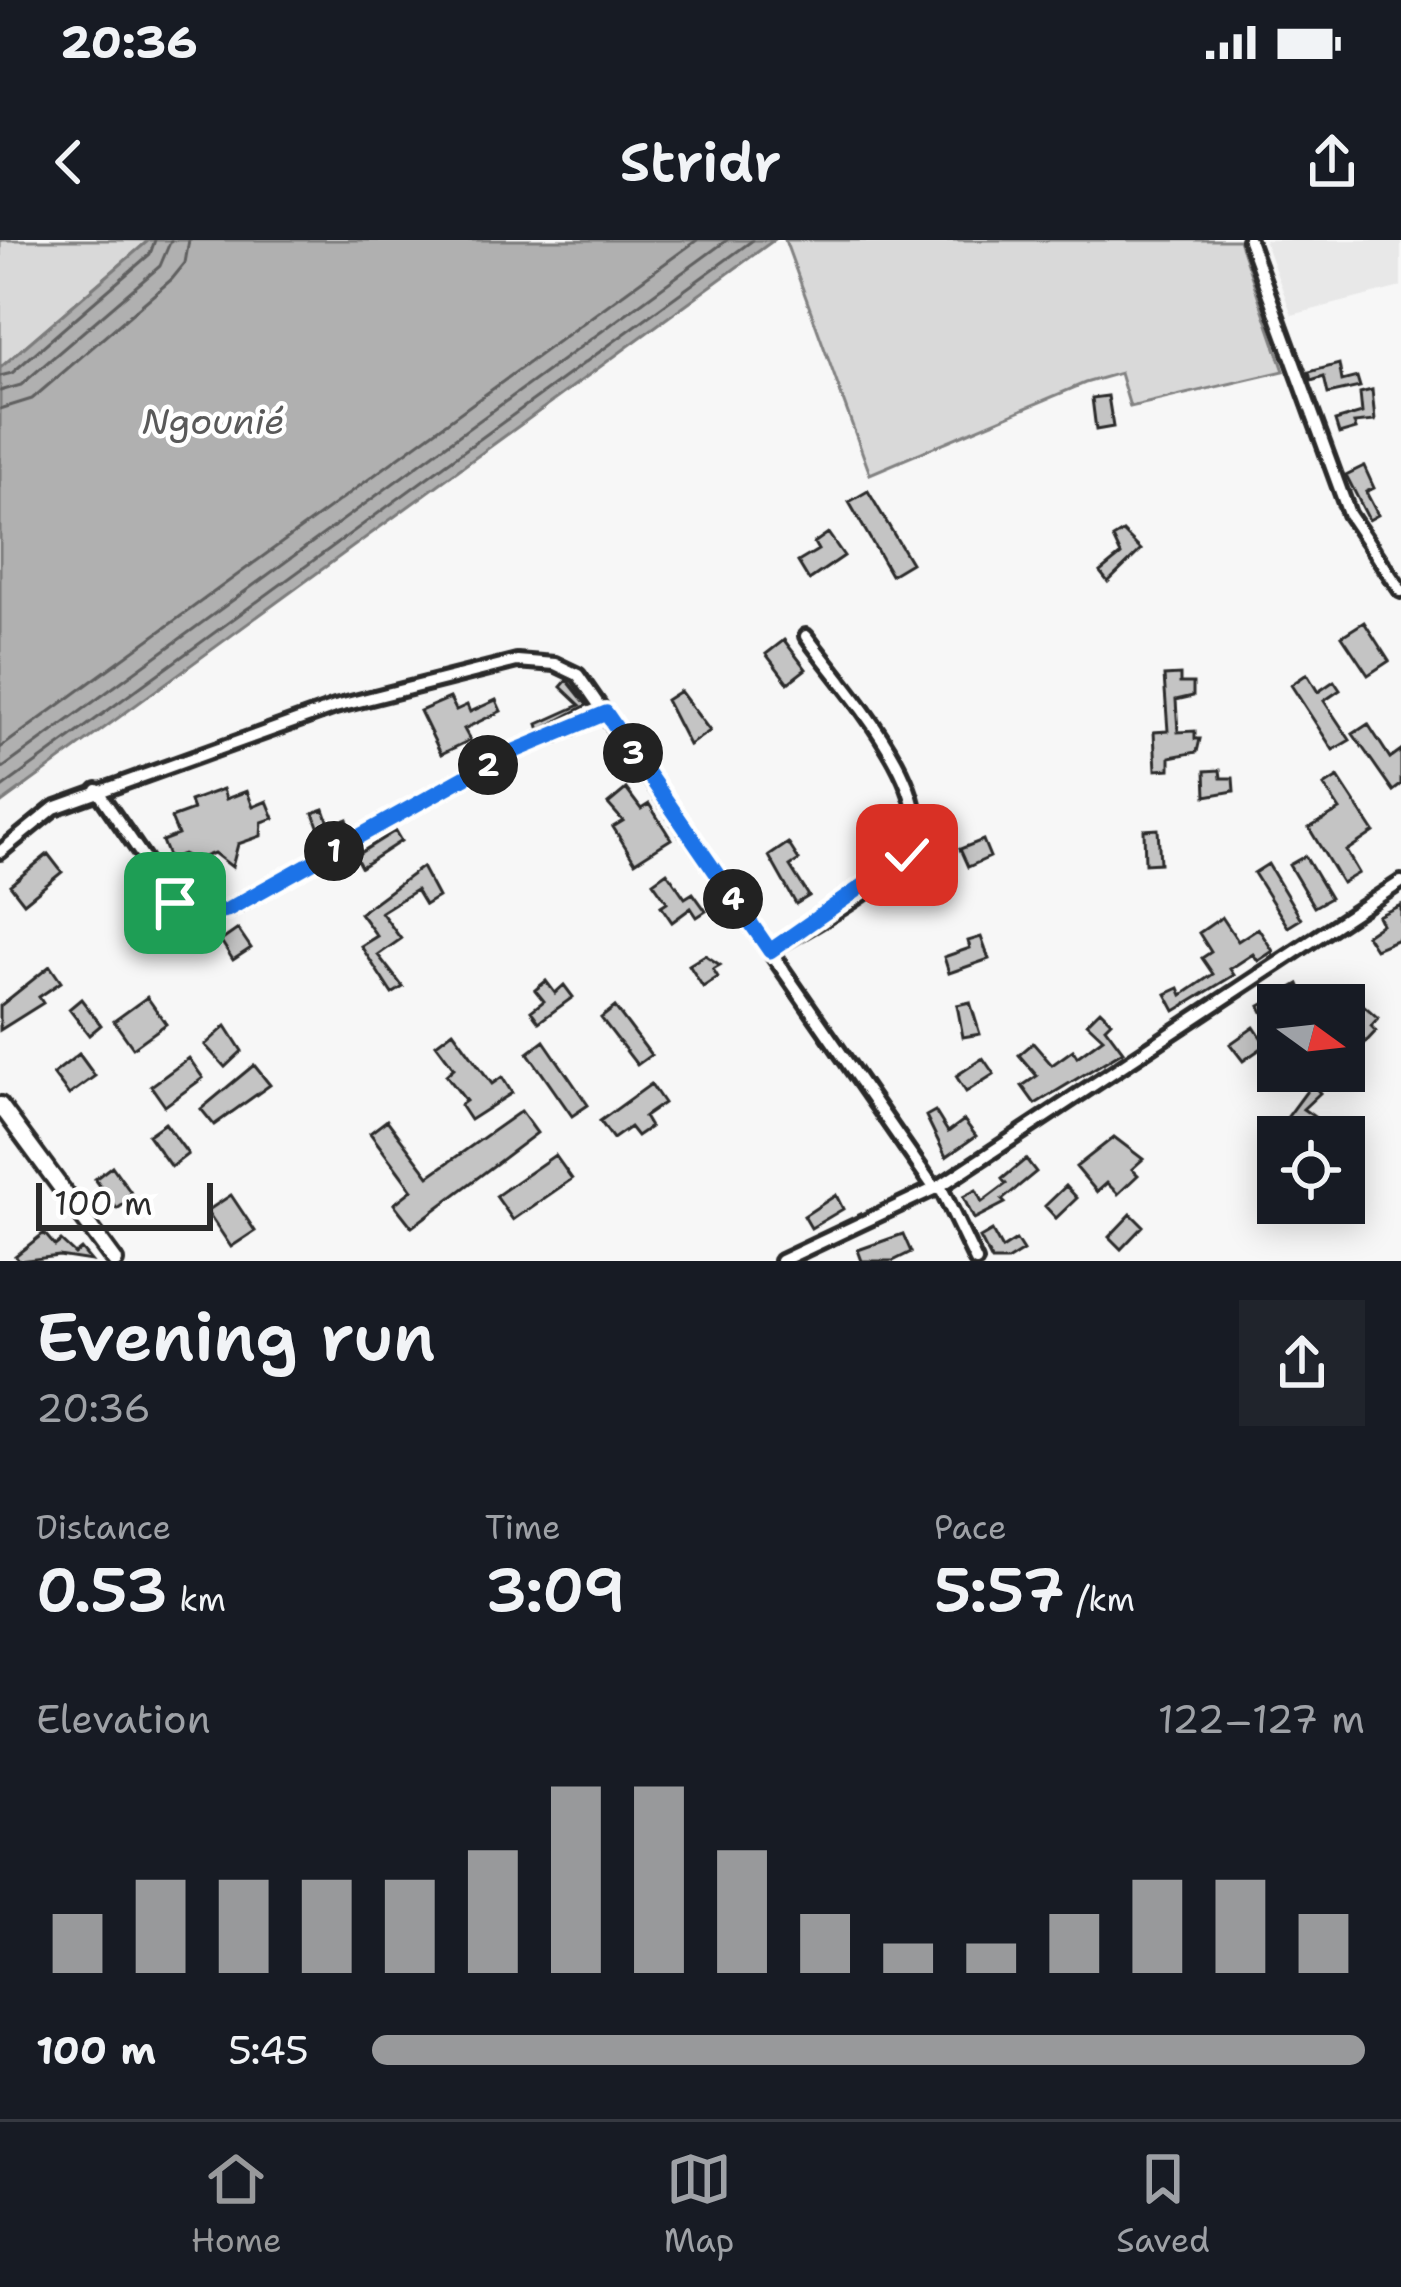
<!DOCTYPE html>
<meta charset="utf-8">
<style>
body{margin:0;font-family:"Shantell Sans",sans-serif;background:#20242c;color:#f1f3f6;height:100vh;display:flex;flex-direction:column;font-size:45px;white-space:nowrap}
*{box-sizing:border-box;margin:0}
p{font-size:39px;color:#9ea1a6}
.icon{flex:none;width:66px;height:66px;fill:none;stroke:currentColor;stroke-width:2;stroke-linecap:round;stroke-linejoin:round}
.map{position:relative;height:1021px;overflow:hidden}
.panel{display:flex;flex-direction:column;background:#171b24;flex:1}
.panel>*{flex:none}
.needle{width:78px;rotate:105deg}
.buttons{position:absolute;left:1257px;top:744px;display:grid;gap:24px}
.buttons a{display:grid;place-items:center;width:108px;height:108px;border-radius:0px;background:#171b24;box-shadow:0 6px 30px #0003;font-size:60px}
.scale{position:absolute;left:36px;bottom:30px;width:177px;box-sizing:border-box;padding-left:12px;border:6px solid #2b2b2b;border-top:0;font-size:33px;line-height:42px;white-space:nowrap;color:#2b2b2b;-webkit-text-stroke:9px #fff;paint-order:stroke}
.pin{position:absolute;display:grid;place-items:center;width:102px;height:102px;color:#fff;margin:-51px;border-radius:24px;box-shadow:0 6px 18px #0006}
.km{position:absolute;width:60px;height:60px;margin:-30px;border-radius:50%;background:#222;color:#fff;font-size:33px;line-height:60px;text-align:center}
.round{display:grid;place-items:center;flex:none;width:126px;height:126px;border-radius:0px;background:#20242c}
.overview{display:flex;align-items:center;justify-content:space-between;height:204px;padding:0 36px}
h1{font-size:66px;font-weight:600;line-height:90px}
.stats{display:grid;grid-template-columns:repeat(3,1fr);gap:18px;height:204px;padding:12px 36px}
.stats div{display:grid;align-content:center}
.stats b{font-size:60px;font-weight:600}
.stats small{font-size:33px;font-weight:400}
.stats p{font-size:33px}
.chart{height:336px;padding:24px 36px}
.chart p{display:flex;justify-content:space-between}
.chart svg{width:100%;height:216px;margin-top:12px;stroke:#98999b;stroke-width:6}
ul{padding:0 36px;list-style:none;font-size:39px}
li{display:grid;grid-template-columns:192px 144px 1fr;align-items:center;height:90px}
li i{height:30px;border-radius:15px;background:#98999b}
.status{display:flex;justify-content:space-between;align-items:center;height:84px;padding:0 60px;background:#171b24;direction:ltr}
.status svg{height:33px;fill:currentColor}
header{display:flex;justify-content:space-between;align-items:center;height:156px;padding:0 36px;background:#171b24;font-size:54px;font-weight:600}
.tabs{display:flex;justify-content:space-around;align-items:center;height:168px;border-top:3px solid #363941;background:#171b24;font-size:33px;color:#9ea1a6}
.tabs a{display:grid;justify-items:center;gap:6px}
.tabs .active{color:#98999b}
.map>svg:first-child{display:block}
.built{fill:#e8e8e8}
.green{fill:#d9d9d9;stroke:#828282;stroke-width:3}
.water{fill:#b0b0b0;stroke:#7b7b7b;stroke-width:3}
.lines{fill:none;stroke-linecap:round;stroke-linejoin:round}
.shore{stroke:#606060;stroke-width:3}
.building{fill:#c4c4c4;stroke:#2b2b2b;stroke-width:3}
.minor-casing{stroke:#2b2b2b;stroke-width:20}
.tertiary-casing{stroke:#2b2b2b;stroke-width:22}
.minor{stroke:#fff;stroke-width:10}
.tertiary{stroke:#fff;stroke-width:14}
.route-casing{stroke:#fff;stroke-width:24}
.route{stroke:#1a73e8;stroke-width:15}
.labels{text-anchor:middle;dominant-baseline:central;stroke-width:9;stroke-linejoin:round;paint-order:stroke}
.water-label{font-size:36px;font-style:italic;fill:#5a5a5a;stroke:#fff}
</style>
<div class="status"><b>20:36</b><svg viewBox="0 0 49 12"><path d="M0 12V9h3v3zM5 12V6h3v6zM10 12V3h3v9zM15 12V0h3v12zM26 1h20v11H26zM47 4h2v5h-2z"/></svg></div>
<header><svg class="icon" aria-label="back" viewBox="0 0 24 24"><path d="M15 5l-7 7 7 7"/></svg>Stridr<svg class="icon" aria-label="share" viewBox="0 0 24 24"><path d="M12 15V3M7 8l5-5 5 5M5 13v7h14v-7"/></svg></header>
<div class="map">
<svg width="1401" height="1021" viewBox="0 0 1401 1021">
<rect width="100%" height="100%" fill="#f7f7f7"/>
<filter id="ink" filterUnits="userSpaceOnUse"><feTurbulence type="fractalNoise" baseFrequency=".00833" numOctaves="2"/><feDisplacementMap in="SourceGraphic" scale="24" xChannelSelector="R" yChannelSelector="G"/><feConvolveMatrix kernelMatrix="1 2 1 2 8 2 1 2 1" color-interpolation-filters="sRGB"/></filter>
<g filter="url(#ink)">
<path class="built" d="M1264,0H1401V47L1292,75Z"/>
<path class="green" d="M0,0H149L0,128Z
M785,0H1239L1284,131L1130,167L1120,133L1085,143L870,234Z"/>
<path class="water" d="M149,0H774L0,564V128Z"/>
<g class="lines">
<path class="shore" d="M0,136L12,133L150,14L155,0
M0,151L21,145L160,26L171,0
M0,169L32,159L172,39L185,23L189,0
M0,508L697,0
M0,530L727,0
M0,549L753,0"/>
</g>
<path class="building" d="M1339,124L1342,141L1357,137L1360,147L1328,154L1324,137L1311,141L1309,132Z
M1372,150L1375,181L1354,183L1356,189L1339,194L1335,181L1362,173L1360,153Z
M1108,156L1113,187L1096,190L1092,158Z
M1364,226L1374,248L1366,252L1378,275L1369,280L1346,235Z
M868,251L911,323L891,335L849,262Z
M1123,292L1141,310L1108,342L1100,332L1121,315L1113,298Z
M828,293L844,316L809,340L798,322L818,310L814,303Z
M1364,382L1389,421L1368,435L1342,396Z
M784,400L806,429L788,443L766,414Z
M1307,434L1318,452L1334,441L1340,450L1324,461L1350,500L1333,510L1291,445Z
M1180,435V443H1193V456L1176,460L1178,492L1195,491V499H1200L1197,512L1170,517V529L1156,530L1154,492L1168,491L1164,436Z
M567,440L587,465L540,490L538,484L580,465L561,447Z
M680,451L710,491L689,505L666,460Z
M450,458L456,470L467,465L470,472L496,460L501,471L464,489L470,500L441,514L420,471Z
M1368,484L1390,518L1401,510V545L1393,551L1353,494Z
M1220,530L1221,538H1233L1234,551L1206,556L1205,531Z
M1338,537L1374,592L1346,611L1359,633L1342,643L1309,588L1340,570L1324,546Z
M223,549L226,559L247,551L253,567L267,561L274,578L262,582L261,596L238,604L232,627L214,613L196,620L183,614L169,619L162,601L178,595L171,578L193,570L190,561Z
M626,549L641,569L649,564L671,599L635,622L613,587L623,581L608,564Z
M324,569L330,586L347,579L350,588L324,602L313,573Z
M1158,589L1160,623L1145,624L1144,590Z
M395,591L401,601L361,627L355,616Z
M983,600L990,617L968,627L960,609Z
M788,603L799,620L790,626L809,656L796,664L769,616Z
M48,614L62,632L24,663L10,645Z
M1305,616L1330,658L1314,667L1289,625Z
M1268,624L1301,679L1288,687L1254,633Z
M422,627L438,657L425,665L416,650L381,672L401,699L378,715L403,747L392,754L361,706L377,696L360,673Z
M667,632L685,658L693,653L706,671L697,677L691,668L672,682L661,666L667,662L653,642Z
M1401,665V698L1375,709L1366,695L1382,684L1378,676Z
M1222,677L1238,701L1258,688L1273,711L1258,721L1253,714L1230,729L1234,735L1175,771L1166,754L1179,748L1182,755L1213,734L1202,718L1211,712L1199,693Z
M238,689L251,708L233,720L221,701Z
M981,697L989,719L949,733L944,717L970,708L968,701Z
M705,715L720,725L713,729L718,737L703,747L689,725Z
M50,726L61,742L39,757L43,763L0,790V766Z
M546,741L555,753L564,745L573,757L539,782L531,771L544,761L535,750Z
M1299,744L1308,765H1278V782L1270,786L1260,766Z
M147,757L166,784L133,808L114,781Z
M81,759L101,785L89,795L69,769Z
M970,762L980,794L963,797L957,765Z
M1360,762L1378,778L1371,786L1376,791L1364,804L1344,784V772Z
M615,767L651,815L637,825L601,778Z
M1100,770L1111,781L1105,787L1123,811L1035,864L1022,846L1037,836L1019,815L1033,803L1052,825L1073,810L1077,817L1103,798L1087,783Z
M226,786L242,811L225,827L205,805Z
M1254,787L1266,805L1243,821L1230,804Z
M453,791L492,844L502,837L512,853L470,880L460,865L466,861L446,835L454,828L436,804Z
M544,801L588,865L572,876L528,813Z
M79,814L95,836L69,855L53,834Z
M189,818L203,838L165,866L151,846Z
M983,818L994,834L966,852L956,836Z
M254,825L270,845L214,885L201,869Z
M651,844L664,863L644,877L650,887L637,896L630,887L613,899L600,881Z
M1312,844L1320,853L1303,869L1316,878L1306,892L1286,879Z
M521,871L537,893L412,987L394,964L412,950L370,893L387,880L429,936Z
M935,871L948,892L964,880L976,896L946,917L926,876Z
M165,883L188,914L171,927L148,895Z
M1114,897L1143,919L1132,929L1138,935L1118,954L1107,943L1097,952L1076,927Z
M555,915L572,939L513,980L496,956Z
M1026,919L1036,932L1002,960L1005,963L974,979L963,957L976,950L982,962L1006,944L1002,939Z
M112,926L134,957L117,969L95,939Z
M1066,946L1077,958L1056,978L1045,966Z
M231,955L255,991L231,1007L207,971Z
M836,955L843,969L811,988L804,976Z
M1131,974L1143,986L1121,1009L1109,997Z
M992,991L1002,1009L1016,1000L1023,1011L1007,1021H992L980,998Z
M44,993L55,1006L61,1001L75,1014L81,1009L91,1021L59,1016L19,1021L15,1016Z
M903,994L911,1012L893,1021H862L858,1010Z"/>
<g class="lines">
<defs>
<path id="minor" d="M1249,0L1349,274L1401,351
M97,550L175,663L202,675L227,670L505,515L606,473
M0,612L54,568L335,467L517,421L555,424L578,435L935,949
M770,711C808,686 881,651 907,614C947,558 839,442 806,396
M940,946L976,1021
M781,1021L940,946L1401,642"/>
<path id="tertiary" d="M0,865L115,1021"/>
</defs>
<use href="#minor" class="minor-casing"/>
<use href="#tertiary" class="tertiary-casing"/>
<use href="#minor" class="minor"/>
<use href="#tertiary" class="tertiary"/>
</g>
</g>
<g class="lines" filter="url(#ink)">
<defs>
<path id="route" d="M175,663L202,675L227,670L505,515L606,473L770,711L907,615"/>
</defs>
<use href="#route" class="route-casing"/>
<use href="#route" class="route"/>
</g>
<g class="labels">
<g class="water-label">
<text x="213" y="181">Ngounié</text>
</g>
</g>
</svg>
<div class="buttons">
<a><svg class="needle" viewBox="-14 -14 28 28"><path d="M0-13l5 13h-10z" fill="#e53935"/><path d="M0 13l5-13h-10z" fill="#9ea1a6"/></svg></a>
<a><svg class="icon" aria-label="locate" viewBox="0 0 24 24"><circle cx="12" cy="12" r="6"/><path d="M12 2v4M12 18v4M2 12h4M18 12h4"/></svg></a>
</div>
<div class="scale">100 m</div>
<div class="pin" style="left:175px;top:663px;background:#1e9e55"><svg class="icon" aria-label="arrive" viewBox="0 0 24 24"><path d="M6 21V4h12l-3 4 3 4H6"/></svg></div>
<div class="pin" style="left:907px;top:615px;background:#d93025"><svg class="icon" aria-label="check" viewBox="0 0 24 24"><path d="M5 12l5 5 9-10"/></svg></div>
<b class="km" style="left:334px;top:611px">1</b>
<b class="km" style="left:488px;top:525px">2</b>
<b class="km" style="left:633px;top:513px">3</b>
<b class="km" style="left:733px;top:659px">4</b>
</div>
<section class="panel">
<div class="overview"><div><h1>Evening run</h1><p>20:36</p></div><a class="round"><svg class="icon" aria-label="share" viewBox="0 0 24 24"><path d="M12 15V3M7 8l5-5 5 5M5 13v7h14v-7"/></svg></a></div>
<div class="stats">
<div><p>Distance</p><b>0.53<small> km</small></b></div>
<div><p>Time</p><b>3:09</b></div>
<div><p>Pace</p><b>5:57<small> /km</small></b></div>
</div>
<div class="chart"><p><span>Elevation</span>122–127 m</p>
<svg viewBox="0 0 160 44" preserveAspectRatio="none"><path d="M5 44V32M15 44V25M25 44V25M35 44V25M45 44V25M55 44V19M65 44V6M75 44V6M85 44V19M95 44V32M105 44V38M115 44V38M125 44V32M135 44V25M145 44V25M155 44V32"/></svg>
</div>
<ul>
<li><b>100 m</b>5:45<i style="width:100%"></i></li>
</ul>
</section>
<nav class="tabs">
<a class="active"><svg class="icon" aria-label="home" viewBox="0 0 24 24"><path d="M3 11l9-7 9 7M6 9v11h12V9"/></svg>Home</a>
<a><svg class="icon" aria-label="map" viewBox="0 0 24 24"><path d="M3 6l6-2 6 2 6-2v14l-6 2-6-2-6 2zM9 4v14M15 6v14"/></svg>Map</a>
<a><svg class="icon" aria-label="saved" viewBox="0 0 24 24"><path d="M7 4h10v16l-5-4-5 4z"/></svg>Saved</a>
</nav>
